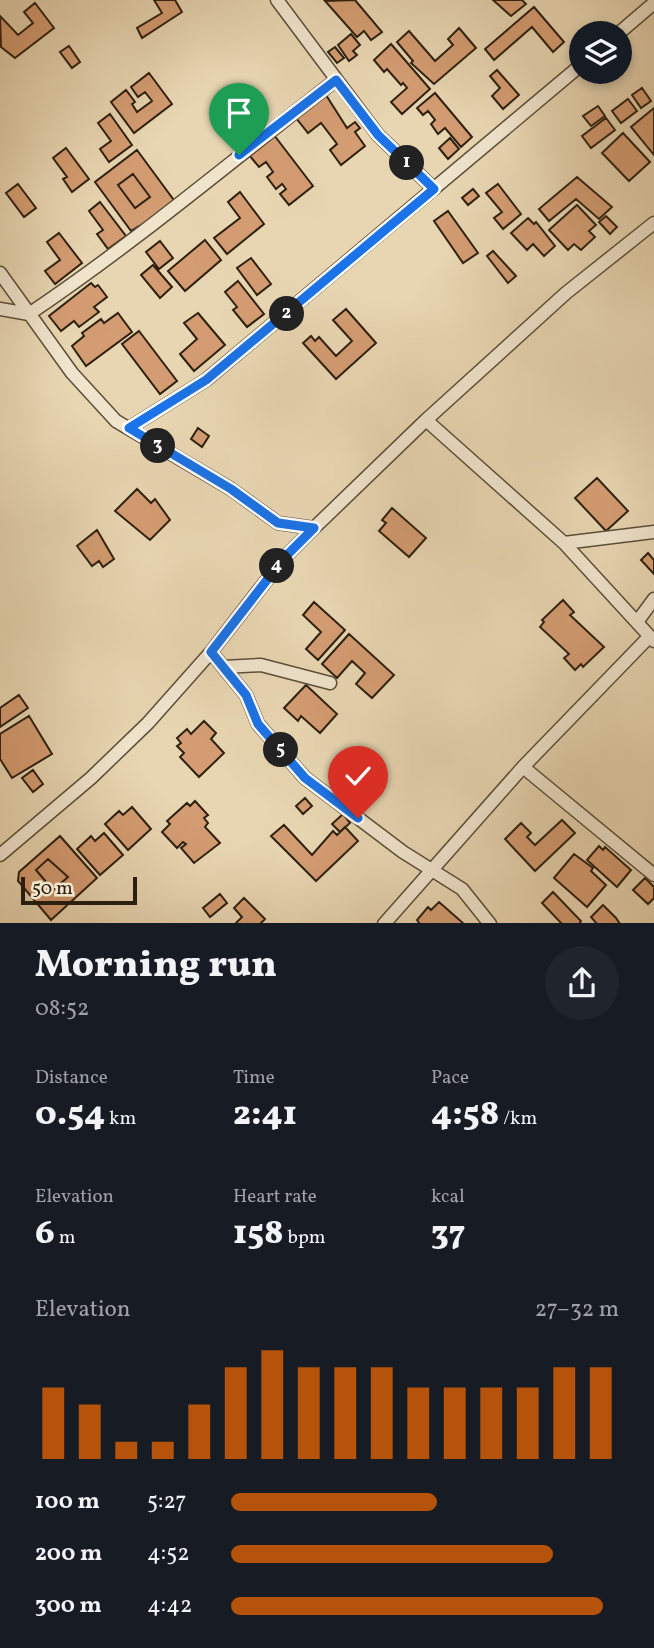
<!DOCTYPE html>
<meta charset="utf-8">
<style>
body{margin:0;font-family:Vollkorn,serif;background:#20242c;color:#f1f3f6;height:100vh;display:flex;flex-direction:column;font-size:26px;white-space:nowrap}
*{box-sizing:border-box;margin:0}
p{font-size:23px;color:#9ea1a6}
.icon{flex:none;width:38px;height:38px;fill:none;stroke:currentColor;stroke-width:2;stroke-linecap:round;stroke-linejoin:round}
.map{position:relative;height:923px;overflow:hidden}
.panel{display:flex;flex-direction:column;background:#171b24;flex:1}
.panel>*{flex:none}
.fabs{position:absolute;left:569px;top:21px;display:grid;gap:14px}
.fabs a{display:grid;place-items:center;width:63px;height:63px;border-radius:50%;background:#171b24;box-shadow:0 4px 10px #0003;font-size:35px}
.scale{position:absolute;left:21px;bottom:18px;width:116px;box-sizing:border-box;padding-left:7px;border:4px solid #2e200f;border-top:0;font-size:19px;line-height:24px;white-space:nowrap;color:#2e200f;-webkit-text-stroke:5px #f0e4cd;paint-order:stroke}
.pin{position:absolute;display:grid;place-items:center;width:60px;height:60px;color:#fff;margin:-72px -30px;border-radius:50% 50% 50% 0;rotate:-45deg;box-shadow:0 0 7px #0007}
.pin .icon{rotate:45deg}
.km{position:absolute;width:35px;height:35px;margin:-18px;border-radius:50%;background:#222;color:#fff;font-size:19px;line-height:35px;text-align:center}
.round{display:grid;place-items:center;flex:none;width:74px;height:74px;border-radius:37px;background:#20242c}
.headline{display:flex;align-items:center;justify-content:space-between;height:119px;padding:0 35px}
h1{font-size:38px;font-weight:800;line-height:52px}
.stats{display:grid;grid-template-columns:repeat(3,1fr);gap:10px;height:119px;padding:7px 35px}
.stats div{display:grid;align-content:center}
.stats b{font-size:35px;font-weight:800}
.stats small{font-size:19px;font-weight:400}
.stats p{font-size:19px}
.chart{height:196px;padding:14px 35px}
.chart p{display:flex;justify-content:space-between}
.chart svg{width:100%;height:126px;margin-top:7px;stroke:#b45309;stroke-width:6}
ul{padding:0 35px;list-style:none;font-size:23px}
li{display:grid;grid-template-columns:112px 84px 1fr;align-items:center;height:52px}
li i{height:18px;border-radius:9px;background:#b45309}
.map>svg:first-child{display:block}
.building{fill:#d49c72;stroke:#2e200f;stroke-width:2;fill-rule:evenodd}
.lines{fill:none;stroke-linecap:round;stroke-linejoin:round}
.street-casing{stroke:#5c4e38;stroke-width:15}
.street{stroke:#f0e4cd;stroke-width:12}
.route-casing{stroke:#fff;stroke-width:14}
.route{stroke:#1a73e8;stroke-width:9}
</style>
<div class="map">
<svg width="654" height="924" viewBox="0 0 654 924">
<rect width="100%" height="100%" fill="#e8d6b2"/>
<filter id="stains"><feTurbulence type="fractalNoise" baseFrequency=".00286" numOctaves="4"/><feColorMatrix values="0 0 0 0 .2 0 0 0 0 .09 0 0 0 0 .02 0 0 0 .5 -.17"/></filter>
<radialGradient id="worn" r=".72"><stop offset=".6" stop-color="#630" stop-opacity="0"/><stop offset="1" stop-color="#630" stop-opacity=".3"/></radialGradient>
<path class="building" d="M154,0H175L182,12L142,38L137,28L162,13Z
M355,0L382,32L371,40L364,31L357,37L325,1Z
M493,0H522L526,4L511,16Z
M35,3L54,28L15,58L1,47L0,16L18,35L33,23L24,12Z
M534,7L564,42L553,52L532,27L494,60L485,49Z
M459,28L476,48L434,84L411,63L413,61L397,42L409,31L435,61L453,45L448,39Z
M351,34L360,45L353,51L357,55L349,61L338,45Z
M391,44L430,89L402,114L391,102L407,88L403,83L401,85L387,69L384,72L374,60Z
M69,46L80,62L72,68L60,52Z
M335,47L344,58L337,63L328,52Z
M497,70L519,95L503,109L492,96L500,88L490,76Z
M149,73L172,104L134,133L111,102L126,90L135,102L132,104L137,112L152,101L145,92L138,97L131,87Z
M642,88L651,101L641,108L632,95Z
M435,93L472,137L461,147L445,128L438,134L431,124L435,120L428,111L423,115L417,108Z
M326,95L347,128L355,122L360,128L355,132L365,146L341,165L330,150L337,144L321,123L308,133L296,118Z
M628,99L637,111L621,123L612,111Z
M598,106L605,116L591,126L583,116Z
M654,108V155L631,127Z
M110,114L132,145L109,162L100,149L111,141L98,123Z
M606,118L615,130L591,148L582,136Z
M623,133L650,162L629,181L602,153Z
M274,135L313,186L289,205L280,194L286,189L282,184L276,189L267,177L273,172L266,162L259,167L249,155Z
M450,138L459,149L448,159L439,148Z
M66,148L89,179L72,192L63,179L67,177L53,158Z
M137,150L176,203L141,228L139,226L131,231L95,182ZM133,174L150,197L135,208L118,185Z
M133,174L150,197L135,208L118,185Z
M577,177L612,207L599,219L576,199L549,221L539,209Z
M18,184L36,208L24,217L6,193Z
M498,184L521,214L503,229L494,218L502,212L486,193Z
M473,189L479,196L468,205L462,198Z
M240,192L264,224L227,254L214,238L240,218L228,202Z
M100,202L126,236L108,249L97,234L103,230L89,211Z
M577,205L596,225L589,231L595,237L581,250L574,244L568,250L549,230Z
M448,211L478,253L463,263L434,221Z
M606,216L617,227L610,234L599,222Z
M528,218L534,224L536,222L555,246L544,256L533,244L527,250L511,233Z
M59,233L82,263L55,284L45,271L60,260L47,242Z
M205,240L221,260L185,291L168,271Z
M160,241L173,258L159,269L146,252Z
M493,251L516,276L508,283L487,256Z
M251,258L271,284L257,295L237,268Z
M153,265L172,287L160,298L141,275Z
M238,281L264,314L247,327L233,310L237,307L225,292Z
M91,283L95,287L98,285L107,297L94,307L99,312L79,327L74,321L61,331L49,316Z
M346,309L376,343L336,379L303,343L311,336L315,341L319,337L336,356L352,341L333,320Z
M118,313L132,332L86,366L72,346L84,336L82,333L101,319L104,323Z
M198,313L225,345L194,371L180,354L197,339L184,323Z
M139,331L177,381L160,394L122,344Z
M198,428L209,436L202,447L191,439Z
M597,478L628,511L606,531L575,498Z
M137,489L151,503L155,499L170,520L150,540L115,511Z
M392,508L426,538L409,557L379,531L386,523L382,520Z
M97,530L114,559L103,567L99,561L92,566L77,546Z
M648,553L654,560V574L641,560Z
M563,600L574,612L570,615L604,647L583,667L581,664L575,670L564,658L569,654L540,627L544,622L542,620Z
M314,602L345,630L318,660L306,649L321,632L303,615Z
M349,634L394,675L372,698L356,684L365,673L352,661L337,678L322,664Z
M306,685L337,714L320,733L301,716L298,721L284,708Z
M19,695L28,708L0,727V708Z
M29,716L52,754L12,778L0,759V734Z
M204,721L216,733L211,739L224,753L199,777L180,757L184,753L177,746L181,743L177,738L187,729L191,734Z
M33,770L43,784L33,792L22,778Z
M305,798L312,806L303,814L296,806Z
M195,801L208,815L204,818L208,823L205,827L220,843L194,863L181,848L186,844L183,842L177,848L162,832L170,824L167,821L187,803L190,806Z
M132,807L151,829L128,850L105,824L119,811L123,815Z
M343,814L350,823L340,832L332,824Z
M562,820L575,833L535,871L505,839L521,823L531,833L527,837L535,845Z
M284,825L312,855L333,831L337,835L345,827L358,841L316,881L271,836Z
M104,833L123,855L100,875L77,849L91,836L95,841Z
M60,836L97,878L51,920L18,881L19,872ZM48,859L68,877L53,890L36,870Z
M599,846L603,850L605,847L631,870L617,887L587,860Z
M574,854L593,868L591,871L606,885L587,907L554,878Z
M48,859L68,877L53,890L36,870Z
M645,878L654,887V898L648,904L633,890Z
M553,892L581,921L579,924H562L542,903Z
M220,894L227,903L210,917L203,908Z
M244,898L265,919L260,924H235L242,917L234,908Z
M439,902L464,924H420L417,920L428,907L431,910Z
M603,905L616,918L620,924H597L591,917Z"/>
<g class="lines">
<defs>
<path id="street" d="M277,0L378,135L434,189
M619,33L654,3
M0,273L72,373L116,421L231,489L278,523L314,528
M0,309L29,314C136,242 234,159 336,80
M426,420L564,543L654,641
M129,428L206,380L581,65
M564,543L654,532
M637,622L654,599
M211,652L246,695L258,724L305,778L403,852L462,889L490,924
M224,667L261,665L330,683
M523,767L654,875
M0,855L91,778L148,723L211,652L283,559L314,528L426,420L566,293L654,223
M384,924L523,767L649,637"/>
</defs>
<use href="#street" class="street-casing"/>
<use href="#street" class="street"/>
</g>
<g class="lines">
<defs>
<path id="route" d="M239,155L336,80L378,135L434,189L206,380L129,428L231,489L278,523L314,528L284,558L211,652L246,695L258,724L305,778L358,818"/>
</defs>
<use href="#route" class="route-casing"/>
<use href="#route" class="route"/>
</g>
<rect width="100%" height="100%" filter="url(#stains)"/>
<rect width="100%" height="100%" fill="url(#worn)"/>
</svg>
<div class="fabs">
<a><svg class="icon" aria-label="layers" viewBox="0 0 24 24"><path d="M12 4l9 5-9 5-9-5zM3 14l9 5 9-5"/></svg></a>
</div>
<div class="scale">50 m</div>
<div class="pin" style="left:239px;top:155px;background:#1e9e55"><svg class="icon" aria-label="arrive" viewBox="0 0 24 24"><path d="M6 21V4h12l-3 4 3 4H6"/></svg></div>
<div class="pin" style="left:358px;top:818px;background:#d93025"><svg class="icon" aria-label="check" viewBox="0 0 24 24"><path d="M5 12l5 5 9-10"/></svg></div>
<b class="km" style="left:407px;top:163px">1</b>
<b class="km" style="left:287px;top:314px">2</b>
<b class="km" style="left:158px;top:446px">3</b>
<b class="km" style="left:277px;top:566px">4</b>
<b class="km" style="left:281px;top:750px">5</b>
</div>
<section class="panel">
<div class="headline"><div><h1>Morning run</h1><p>08:52</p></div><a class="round"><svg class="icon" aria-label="share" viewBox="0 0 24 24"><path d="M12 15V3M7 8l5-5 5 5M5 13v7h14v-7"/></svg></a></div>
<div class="stats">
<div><p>Distance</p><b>0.54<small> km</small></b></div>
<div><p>Time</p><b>2:41</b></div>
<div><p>Pace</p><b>4:58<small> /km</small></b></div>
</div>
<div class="stats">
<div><p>Elevation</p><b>6<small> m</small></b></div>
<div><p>Heart rate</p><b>158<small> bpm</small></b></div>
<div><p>kcal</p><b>37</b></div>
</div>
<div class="chart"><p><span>Elevation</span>27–32 m</p>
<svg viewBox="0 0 160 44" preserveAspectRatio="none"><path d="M5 44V19M15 44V25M25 44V38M35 44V38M45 44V25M55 44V12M65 44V6M75 44V12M85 44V12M95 44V12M105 44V19M115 44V19M125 44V19M135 44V19M145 44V12M155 44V12"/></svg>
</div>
<ul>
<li><b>100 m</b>5:27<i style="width:53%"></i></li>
<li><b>200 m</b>4:52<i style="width:83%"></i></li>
<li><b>300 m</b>4:42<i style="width:96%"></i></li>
</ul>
</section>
